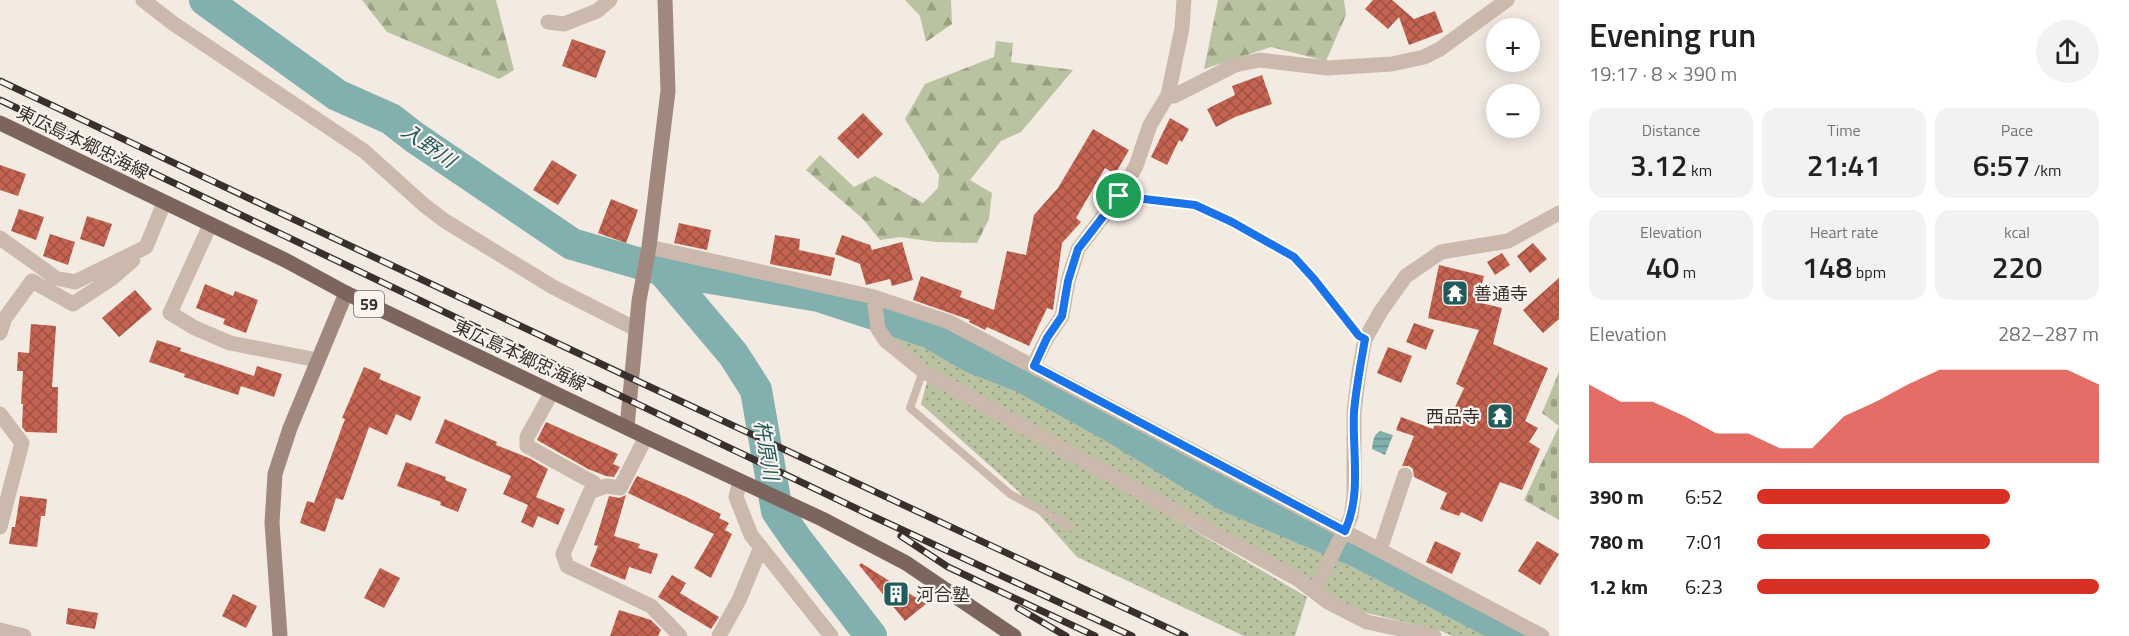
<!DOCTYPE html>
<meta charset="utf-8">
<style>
body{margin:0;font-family:"Titillium Web","Noto Sans JP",sans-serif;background:#f2f2f2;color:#222;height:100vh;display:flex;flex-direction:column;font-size:22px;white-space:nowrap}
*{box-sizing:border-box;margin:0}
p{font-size:20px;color:#767676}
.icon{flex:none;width:33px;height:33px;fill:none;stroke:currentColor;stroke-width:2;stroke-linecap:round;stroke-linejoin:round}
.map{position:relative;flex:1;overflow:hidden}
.details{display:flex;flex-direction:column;background:#fff;width:570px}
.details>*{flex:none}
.controls{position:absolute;left:1486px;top:18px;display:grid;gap:12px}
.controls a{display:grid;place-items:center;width:54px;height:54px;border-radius:50%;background:#fff;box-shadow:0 3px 15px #0003;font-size:30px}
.pin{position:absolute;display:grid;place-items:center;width:51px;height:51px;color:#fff;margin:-26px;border:3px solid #fff;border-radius:50%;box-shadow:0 2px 6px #0007}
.round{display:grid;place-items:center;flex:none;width:63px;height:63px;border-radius:32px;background:#f2f2f2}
.overview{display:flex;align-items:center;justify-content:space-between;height:102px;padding:0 30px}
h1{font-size:33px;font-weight:600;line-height:45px}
.figures{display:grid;grid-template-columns:repeat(3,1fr);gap:9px;height:102px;padding:6px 30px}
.figures div{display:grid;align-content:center;border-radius:15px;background:#f2f2f2;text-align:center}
.figures b{font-size:30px;font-weight:600}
.figures small{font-size:16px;font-weight:400}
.figures p{font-size:16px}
.chart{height:168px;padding:12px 30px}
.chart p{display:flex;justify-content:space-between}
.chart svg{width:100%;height:108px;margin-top:6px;fill:#d93025;opacity:.7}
ul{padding:0 30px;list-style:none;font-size:20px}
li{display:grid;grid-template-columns:96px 72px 1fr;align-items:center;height:45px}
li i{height:15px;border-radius:8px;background:#d93025}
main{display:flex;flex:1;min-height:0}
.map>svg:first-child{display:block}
.grass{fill:url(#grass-dots)}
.forest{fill:url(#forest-firs)}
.cemetery{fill:url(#cemetery-stones)}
.water{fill:url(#water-rules)}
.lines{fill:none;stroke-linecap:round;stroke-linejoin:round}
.river{stroke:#81b0ae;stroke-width:32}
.building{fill:url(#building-cross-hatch)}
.path{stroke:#b8a397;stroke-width:3;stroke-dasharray:3 3;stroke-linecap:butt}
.lane{stroke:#ccb9ad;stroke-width:8}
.street{stroke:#ccb9ad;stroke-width:15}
.secondary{stroke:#a0887e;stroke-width:15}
.primary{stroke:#7c655d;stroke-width:15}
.rail-casing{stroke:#3a2f2c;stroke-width:7}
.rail{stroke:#faf4ef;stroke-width:4.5;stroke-dasharray:14;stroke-linecap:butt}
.route-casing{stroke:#fff;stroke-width:12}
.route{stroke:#1a73e8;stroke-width:8}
.labels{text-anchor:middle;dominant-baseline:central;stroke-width:4.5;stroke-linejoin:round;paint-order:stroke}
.shield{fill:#faf4ef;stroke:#746a66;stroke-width:1.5}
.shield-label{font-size:16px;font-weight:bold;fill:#3a2f2c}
.street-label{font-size:18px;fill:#3a2f2c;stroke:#faf4ef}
.poi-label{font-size:18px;fill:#3a2f2c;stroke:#faf4ef;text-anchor:start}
.water-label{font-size:20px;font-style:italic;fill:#225b5b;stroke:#faf4ef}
</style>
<main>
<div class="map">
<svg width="1559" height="636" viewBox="0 0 1559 636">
<defs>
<pattern id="grass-dots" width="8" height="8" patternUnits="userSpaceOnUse" patternTransform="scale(1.5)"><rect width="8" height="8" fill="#bac3a1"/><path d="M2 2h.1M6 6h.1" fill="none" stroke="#989f83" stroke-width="1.8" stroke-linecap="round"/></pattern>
<pattern id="forest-firs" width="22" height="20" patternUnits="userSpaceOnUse" patternTransform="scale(1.5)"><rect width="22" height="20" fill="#bac3a1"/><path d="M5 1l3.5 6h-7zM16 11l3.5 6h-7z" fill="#989f83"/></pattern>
<pattern id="cemetery-stones" width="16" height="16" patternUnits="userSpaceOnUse" patternTransform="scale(1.5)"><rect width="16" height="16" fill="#bac3a1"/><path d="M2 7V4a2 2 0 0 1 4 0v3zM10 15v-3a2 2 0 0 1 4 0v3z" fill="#989f83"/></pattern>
<pattern id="water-rules" width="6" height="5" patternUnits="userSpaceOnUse" patternTransform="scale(1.5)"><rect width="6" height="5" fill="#81b0ae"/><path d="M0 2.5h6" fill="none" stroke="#6b908e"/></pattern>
<pattern id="building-cross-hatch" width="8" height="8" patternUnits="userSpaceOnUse" patternTransform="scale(1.5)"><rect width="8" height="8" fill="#c36350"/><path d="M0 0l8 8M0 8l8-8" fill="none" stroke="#9f5243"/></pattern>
</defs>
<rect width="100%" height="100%" fill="#f3eae2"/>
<path class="grass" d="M888,326L1089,423L1214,496L1413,592L1496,636H1452L1441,631L1363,612L1339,600L945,384L1307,597L1295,636H1244L1077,557L1017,490L921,404L929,374L886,341Z"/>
<path class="forest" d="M362,0H496L514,70L499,79L387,32Z
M905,0H951L952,24L926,42L920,16Z
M1218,0H1344L1346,15L1326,61L1271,47L1204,69Z
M996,41L1013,43L1011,62L1073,70L1021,132L1001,141L970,180L992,193L989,219L977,243L936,242L900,237L880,240L863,219L806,170L820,155L854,187L875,176L923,203L938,188L939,175L905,119L925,84L994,57Z"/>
<path class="cemetery" d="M1559,372V520L1524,500L1559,426L1542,413Z"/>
<path class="water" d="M1380,431L1393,435L1385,455L1372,449C1373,442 1373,435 1380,431Z"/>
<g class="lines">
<path class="river" d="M205,0L337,95L391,119L414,137L572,244L662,270L819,296L929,332L972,357L1021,376L1110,425L1228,496L1359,552L1519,636
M662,270L733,354L756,390L777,511L797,540L871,636"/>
</g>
<path class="building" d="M1373,0H1392L1414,19L1435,11L1443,32L1409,45L1399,17L1388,29L1365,9Z
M572,39L606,51L596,78L562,66Z
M1262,75L1272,104L1235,117L1216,127L1207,109L1235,95L1232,86Z
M863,113L883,134L858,159L837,138Z
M1170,118L1189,129L1182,142L1179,140L1167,165L1151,157Z
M1093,129L1129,150L1115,174L1105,168L1076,218L1081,222L1062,243L1053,310L1047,308L1029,346L987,327L985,330L969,322L970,320L913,300L921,276L962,291L960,297L994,310L1007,251L1026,255L1034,215L1058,188Z
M552,160L577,175L558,205L533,190Z
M0,165L26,174L18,196L0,190Z
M611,199L638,210L626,243L598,233Z
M19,209L44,217L36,240L11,231Z
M87,216L112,224L104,247L80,239Z
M679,223L711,230L707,250L674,243Z
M50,234L75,242L68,265L43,256Z
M775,235L800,239L799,250L835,258L831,276L770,264Z
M842,235L870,245L872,250L902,242L913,280L892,286L890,279L866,285L860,264L835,254Z
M1533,243L1547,259L1530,273L1517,256Z
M1502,253L1510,265L1495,275L1487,262Z
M1439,265L1484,276L1477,302L1502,308L1493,344L1548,368L1525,421L1538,428L1529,442L1540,449L1522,490L1500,482L1482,522L1461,512L1459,516L1440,509L1447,493L1414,477L1413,469L1409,466H1402L1414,436L1396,430L1401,417L1433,429L1438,418L1448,422L1464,388L1456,384L1479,330L1428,318Z
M1559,278V319L1543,333L1523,310Z
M205,284L233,296L235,291L258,300L246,333L223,324L225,319L196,308Z
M135,290L152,309L119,337L102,318Z
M1414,323L1434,330L1426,350L1406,342Z
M31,324L56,326L52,387H58L57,433L26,432L22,427L23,404H21L23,371H17L18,352L29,353Z
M157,340L181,348L180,351L254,376L257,366L282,374L274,397L241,386L238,395L184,377L185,374L149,362Z
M1388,347L1412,356L1401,383L1377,373Z
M364,367L381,374L379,379L421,397L411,421L396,414L387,435L369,427L343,500L336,498L325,532L300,523L307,501L314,503L345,419L342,418Z
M445,419L497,442L496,445L529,458L548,469L536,497L565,509L558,525L538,516L533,528L521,522L528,505L503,494L511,476L435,443Z
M546,422L618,454L613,464L620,467L614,477L606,476L588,469L537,440Z
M406,462L446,477L445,480L467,489L458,512L440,505L441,502L397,486Z
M637,476L684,496L721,514L719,518L729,523L725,530L732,534L711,578L694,568L714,534L628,493Z
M626,495L614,536L640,544L638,548L658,554L651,574L629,567L625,580L590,566L598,546L594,545L609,496L619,498Z
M20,496L47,499L45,516H41L37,547L9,544L12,527H15Z
M1435,541L1461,553L1452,574L1426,562Z
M1537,541L1559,554L1540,585L1518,571Z
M861,563L926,604L905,621L859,565Z
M380,568L400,578L384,608L364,598Z
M672,575L686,583L680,593L719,617L711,629L658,597Z
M233,594L257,606L246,628L222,616Z
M68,608L98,613L95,629L66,624Z
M619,610L651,620L661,630L658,636H610Z"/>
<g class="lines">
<path class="path" d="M1135,198L1195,205L1232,222L1294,257L1314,279L1352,327"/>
<path class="lane" d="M923,371L910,408L1010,494L1071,527"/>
<path class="street" d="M143,0L174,24L364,151L424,205L445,221L553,287L636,329
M548,22L564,24L597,11L610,0
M1168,95L1174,96L1235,65L1260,60L1327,68L1392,64L1424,57L1440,49L1507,0
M210,225L170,313L195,328L230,343L317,360
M0,238L56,278L75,282L146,247L164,203
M649,247L874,297L949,322L1542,636
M874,297L878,329L886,341L923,371L1299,580L1328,602L1367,622L1434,636
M0,333L5,318L32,281L73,304L111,279L133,260
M1033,366L1047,338L1062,316L1068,281L1078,249L1119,196L1136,166L1150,125L1168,95L1182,28L1184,0
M552,392L527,437V446L594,483L598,489
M0,414L22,443L0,527
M646,437L620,488L606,486L590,492L563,554L567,566L651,606L680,636
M740,481L736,497L751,535L831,636
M1380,550L1405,475
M1314,591L1351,517L1354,495V412L1359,372L1365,339L1381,311L1406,276L1441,252L1508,241L1559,213
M0,630L24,636
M719,636L739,600L761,547"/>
<path class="secondary" d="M627,427L639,301L649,247L668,91L665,0
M280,636L272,523L275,474L290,428L346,293"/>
<path class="primary" d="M0,123L285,260L346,293L646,437L822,519L906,563L1014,636"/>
<defs>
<path id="rail" d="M0,81L633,379L1185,636
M0,100L870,515L1132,636
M901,536L948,567L1095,636
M1018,608L1066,636"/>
</defs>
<use href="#rail" class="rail-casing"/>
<use href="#rail" class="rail"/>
</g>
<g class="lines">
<defs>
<path id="route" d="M1119,196L1195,205L1232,222L1294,257L1314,279L1359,336L1365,339C1361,363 1356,388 1354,412C1352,451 1362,494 1345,531L1034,366L1047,338L1062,316L1068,281L1078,249Z"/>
</defs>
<use href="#route" class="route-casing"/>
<use href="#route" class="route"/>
</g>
<defs>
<symbol id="temple-square" viewBox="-11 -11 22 22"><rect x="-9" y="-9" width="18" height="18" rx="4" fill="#225b5b" stroke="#faf4ef"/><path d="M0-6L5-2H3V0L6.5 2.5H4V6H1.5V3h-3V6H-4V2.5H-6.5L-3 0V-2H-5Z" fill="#fff"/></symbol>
<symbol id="building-square" viewBox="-11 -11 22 22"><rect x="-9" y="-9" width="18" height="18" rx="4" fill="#225b5b" stroke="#faf4ef"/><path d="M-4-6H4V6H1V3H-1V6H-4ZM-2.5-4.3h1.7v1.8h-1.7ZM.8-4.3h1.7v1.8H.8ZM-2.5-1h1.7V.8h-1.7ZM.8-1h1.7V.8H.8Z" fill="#fff"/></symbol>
</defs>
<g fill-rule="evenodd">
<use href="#temple-square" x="1440" y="278" width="30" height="30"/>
<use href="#temple-square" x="1485" y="401" width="30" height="30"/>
<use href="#building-square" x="881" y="579" width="30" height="30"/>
</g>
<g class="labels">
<rect class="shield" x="354" y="291" width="30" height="26" rx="4.5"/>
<g class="shield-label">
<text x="369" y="304">59</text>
</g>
<g class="street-label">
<text transform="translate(83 142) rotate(26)">東広島本郷忠海線</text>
<text transform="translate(520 355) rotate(25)">東広島本郷忠海線</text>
</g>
<g class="poi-label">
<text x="1474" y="293">善通寺</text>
<text x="1480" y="416" text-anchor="end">西品寺</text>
<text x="916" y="594">河合塾</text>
</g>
<g class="water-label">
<text transform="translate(429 145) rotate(35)">入野川</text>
<text transform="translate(767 450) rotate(80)">杵原川</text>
</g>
</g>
</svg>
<div class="controls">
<a>+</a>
<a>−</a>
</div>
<div class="pin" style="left:1119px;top:196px;background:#1e9e55"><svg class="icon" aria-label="arrive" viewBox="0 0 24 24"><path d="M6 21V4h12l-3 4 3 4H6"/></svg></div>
</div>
<section class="details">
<div class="overview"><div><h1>Evening run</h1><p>19:17 · 8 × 390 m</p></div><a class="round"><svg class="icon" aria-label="share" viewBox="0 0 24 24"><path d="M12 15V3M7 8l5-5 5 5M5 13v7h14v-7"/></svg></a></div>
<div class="figures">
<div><p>Distance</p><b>3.12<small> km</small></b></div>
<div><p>Time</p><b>21:41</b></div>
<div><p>Pace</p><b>6:57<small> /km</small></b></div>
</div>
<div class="figures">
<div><p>Elevation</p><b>40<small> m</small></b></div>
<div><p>Heart rate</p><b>148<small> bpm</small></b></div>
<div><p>kcal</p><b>220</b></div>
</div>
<div class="chart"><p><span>Elevation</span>282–287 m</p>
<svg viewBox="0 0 160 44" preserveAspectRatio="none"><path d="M0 44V12L10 19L20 19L30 25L40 32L50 32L60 38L70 38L80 25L90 19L100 12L110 6L120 6L130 6L140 6L150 6L160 12V44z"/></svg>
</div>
<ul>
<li><b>390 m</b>6:52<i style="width:74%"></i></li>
<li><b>780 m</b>7:01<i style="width:68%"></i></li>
<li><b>1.2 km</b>6:23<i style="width:100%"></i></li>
</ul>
</section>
</main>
